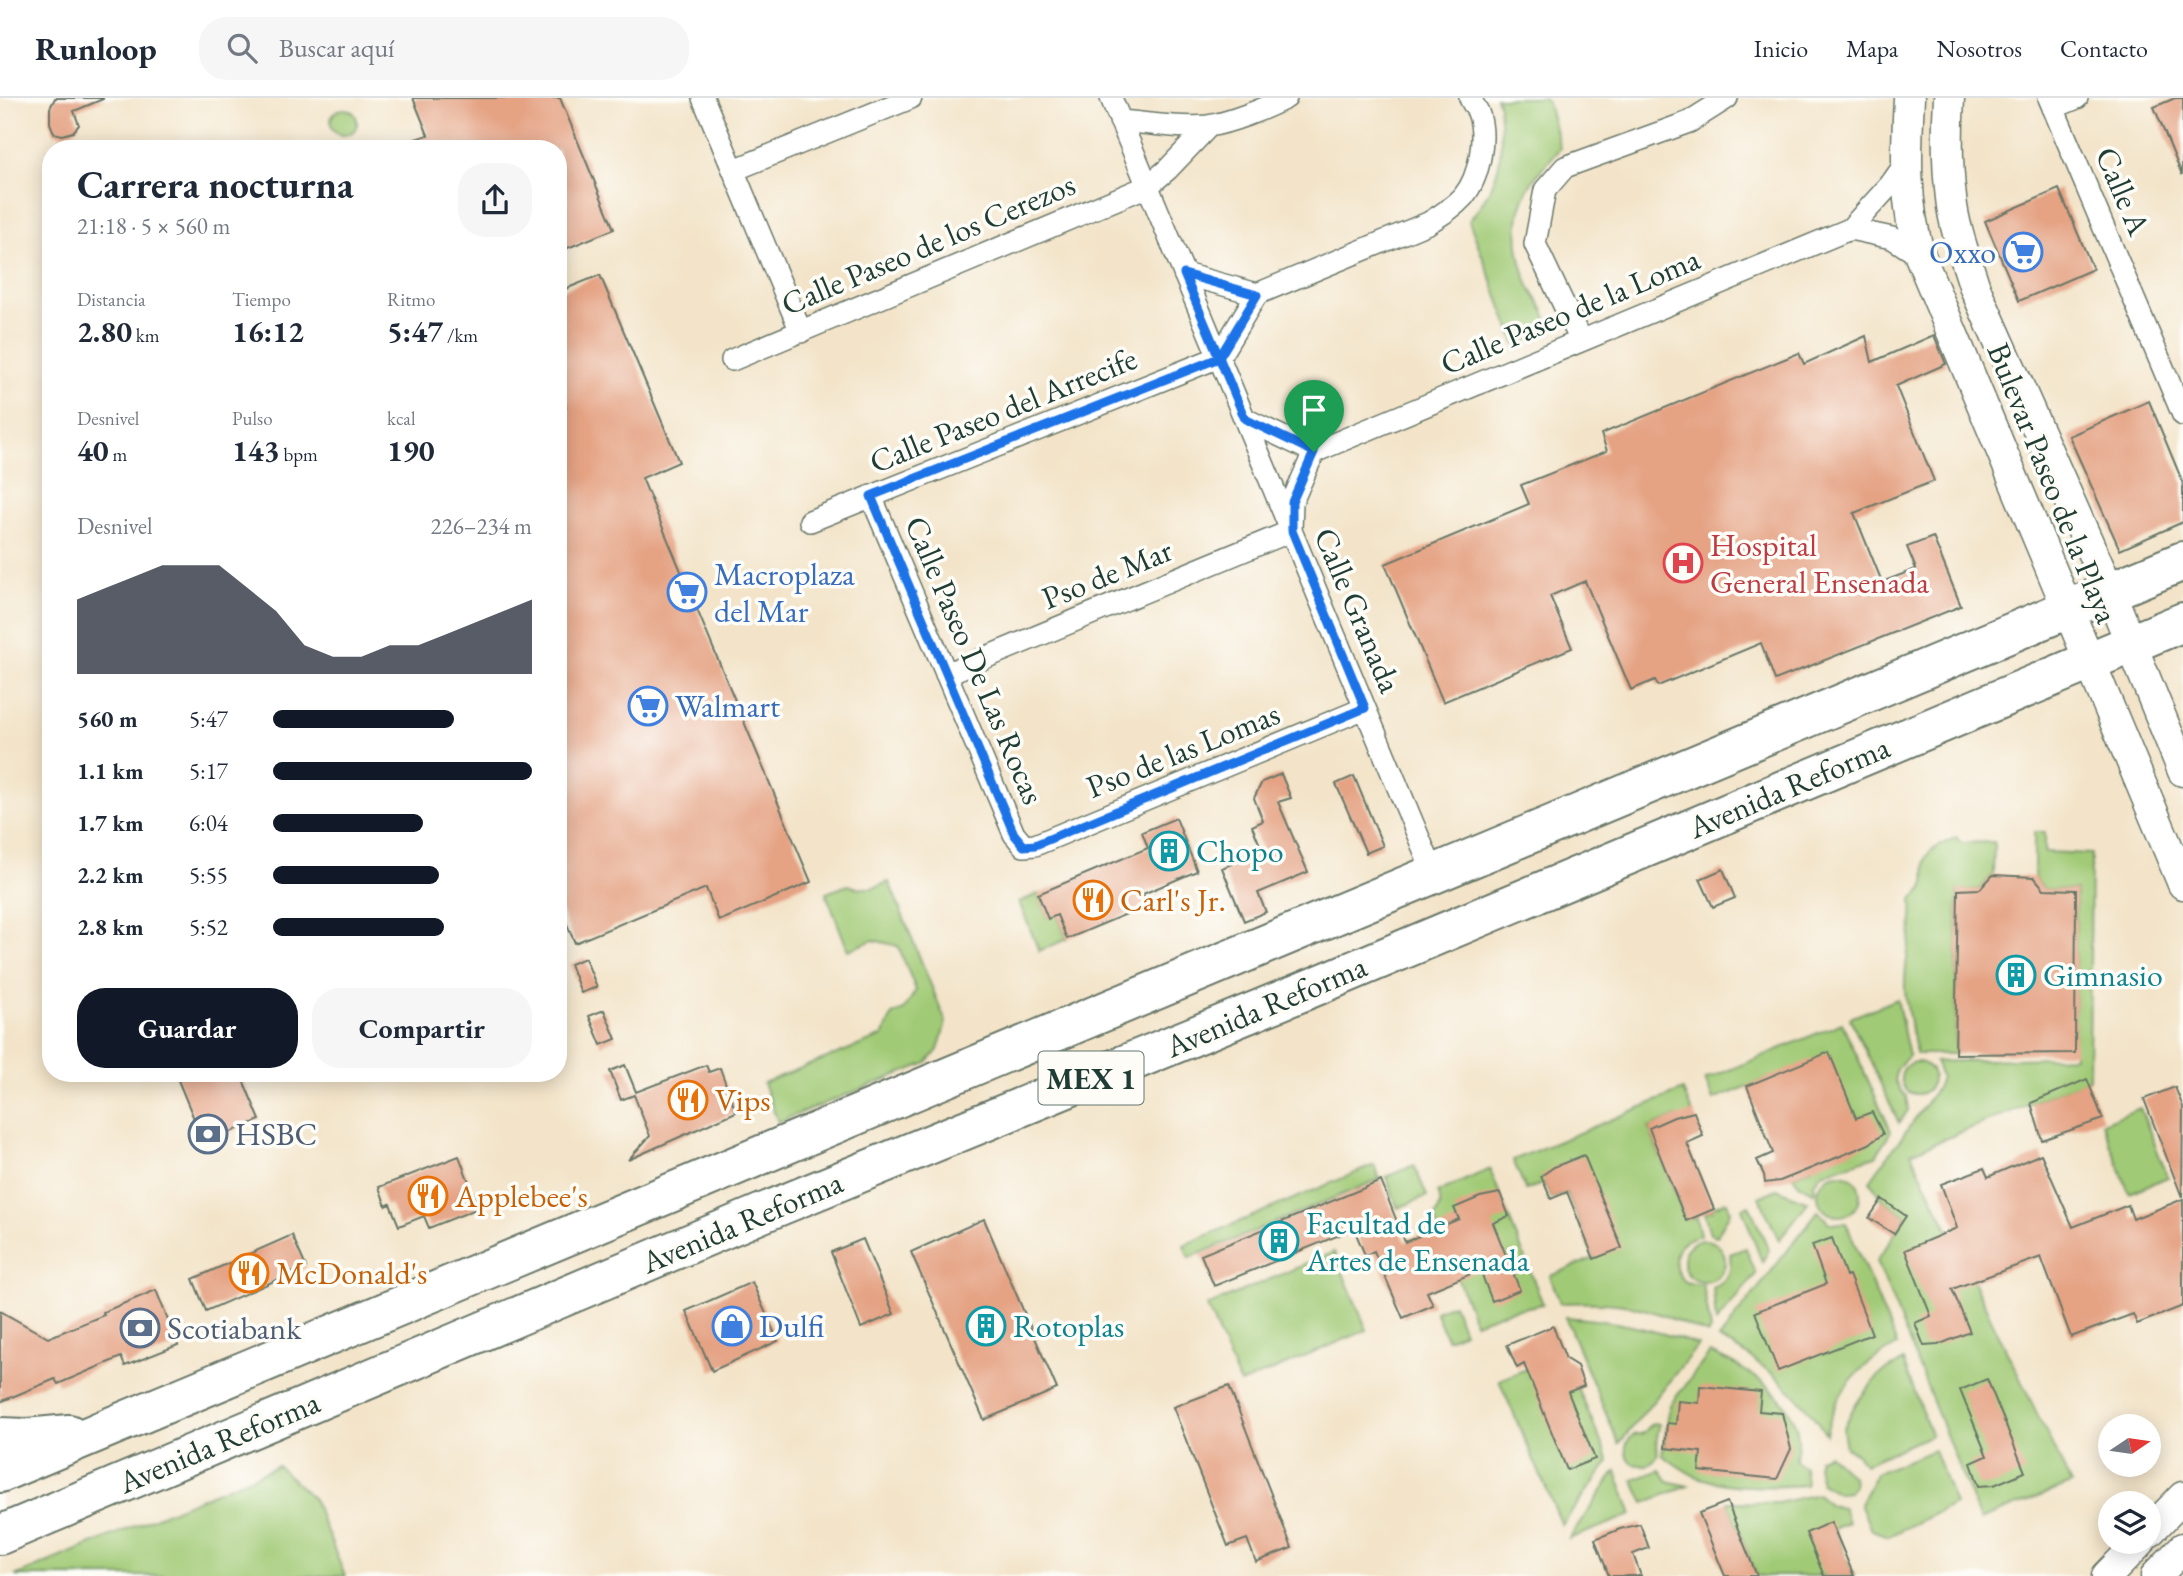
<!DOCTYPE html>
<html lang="es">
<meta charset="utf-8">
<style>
body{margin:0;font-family:"EB Garamond",serif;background:#f6f6f7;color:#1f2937;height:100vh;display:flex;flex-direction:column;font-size:26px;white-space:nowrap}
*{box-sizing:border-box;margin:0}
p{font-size:23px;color:#747a83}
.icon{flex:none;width:38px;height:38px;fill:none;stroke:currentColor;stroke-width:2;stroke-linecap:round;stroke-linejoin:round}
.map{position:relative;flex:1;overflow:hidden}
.panel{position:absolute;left:42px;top:42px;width:525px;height:942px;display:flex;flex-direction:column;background:#fff;border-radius:28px;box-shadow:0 4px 18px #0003}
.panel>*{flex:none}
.needle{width:46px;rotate:77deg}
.fabs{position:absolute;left:2098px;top:1316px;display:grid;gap:14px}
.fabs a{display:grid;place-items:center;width:63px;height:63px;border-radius:50%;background:#fff;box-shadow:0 4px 18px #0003;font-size:35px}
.pin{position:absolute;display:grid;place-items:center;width:60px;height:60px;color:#fff;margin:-72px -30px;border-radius:50% 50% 50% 0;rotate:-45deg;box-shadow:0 0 7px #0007}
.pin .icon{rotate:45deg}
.round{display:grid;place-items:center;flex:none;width:74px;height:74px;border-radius:28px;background:#f6f6f7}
.overview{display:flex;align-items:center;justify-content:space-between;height:119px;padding:0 35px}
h1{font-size:38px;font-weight:700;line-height:52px}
.stats{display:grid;grid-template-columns:repeat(3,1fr);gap:10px;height:119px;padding:7px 35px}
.stats div{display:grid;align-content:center}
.stats b{font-size:30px;font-weight:700}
.stats small{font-size:19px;font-weight:400}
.stats p{font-size:19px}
.chart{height:196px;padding:14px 35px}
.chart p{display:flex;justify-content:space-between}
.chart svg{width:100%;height:126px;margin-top:7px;fill:#111827;opacity:.7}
.button{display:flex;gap:14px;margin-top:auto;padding:14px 35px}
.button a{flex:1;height:80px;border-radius:28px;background:#111827;color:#fff;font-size:28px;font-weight:700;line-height:80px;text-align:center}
.button a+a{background:#f6f6f7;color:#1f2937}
ul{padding:0 35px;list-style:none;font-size:23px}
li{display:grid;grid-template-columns:112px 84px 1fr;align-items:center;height:52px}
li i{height:18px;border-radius:9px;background:#111827}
header{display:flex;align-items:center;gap:42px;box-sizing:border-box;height:98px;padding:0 35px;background:#fff;border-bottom:2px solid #e0e1e3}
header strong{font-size:33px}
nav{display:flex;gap:38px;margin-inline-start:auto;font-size:24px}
.search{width:490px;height:63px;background:#f6f6f7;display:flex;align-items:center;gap:18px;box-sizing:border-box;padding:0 24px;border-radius:28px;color:#747a83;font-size:26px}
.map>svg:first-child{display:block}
.green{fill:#a1ca76;stroke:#608455;stroke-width:2}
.building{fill:#e5a384}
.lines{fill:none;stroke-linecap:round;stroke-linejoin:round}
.street-casing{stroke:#697768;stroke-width:24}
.secondary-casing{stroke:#697768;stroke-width:33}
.highway-casing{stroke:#697768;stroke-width:42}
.street{stroke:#fff;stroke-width:21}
.secondary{stroke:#fff;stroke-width:30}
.highway{stroke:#fff;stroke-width:38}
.route-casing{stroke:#fff;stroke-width:14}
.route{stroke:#1a73e8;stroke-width:9}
.labels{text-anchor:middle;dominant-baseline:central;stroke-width:7;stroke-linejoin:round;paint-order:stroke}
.shield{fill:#fdfcf7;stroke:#62766e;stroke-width:2}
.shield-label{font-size:30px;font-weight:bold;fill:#1f3d34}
.street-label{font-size:32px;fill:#1f3d34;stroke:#fdfcf7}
.shop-label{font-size:32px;fill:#366cbe;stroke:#fdfcf7;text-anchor:start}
.health-label{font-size:32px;fill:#be3a42;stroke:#fdfcf7;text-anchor:start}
.culture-label{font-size:32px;fill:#0d838f;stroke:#fdfcf7;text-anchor:start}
.food-label{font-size:32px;fill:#c56008;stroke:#fdfcf7;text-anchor:start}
.service-label{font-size:32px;fill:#4e5e75;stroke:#fdfcf7;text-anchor:start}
</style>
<header>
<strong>Runloop</strong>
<div class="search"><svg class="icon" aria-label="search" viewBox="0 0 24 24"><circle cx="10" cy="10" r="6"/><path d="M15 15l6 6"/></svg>Buscar aquí</div>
<nav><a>Inicio</a><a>Mapa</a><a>Nosotros</a><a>Contacto</a></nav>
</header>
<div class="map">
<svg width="2183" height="1478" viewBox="0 0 2183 1478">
<rect width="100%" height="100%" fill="#fdfcf7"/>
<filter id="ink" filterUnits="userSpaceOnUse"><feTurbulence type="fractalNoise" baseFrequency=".0143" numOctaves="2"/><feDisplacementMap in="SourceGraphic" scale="14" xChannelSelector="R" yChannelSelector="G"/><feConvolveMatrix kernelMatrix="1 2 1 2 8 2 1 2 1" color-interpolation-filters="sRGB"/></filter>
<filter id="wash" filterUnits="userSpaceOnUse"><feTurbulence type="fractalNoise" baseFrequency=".00686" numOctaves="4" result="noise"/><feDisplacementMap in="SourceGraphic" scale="28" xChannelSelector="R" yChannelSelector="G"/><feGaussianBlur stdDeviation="1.57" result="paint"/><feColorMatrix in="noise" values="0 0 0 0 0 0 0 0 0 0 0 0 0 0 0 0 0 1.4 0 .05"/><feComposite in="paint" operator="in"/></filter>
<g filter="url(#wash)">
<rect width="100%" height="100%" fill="#f3e4c9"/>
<path class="green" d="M1496,0H1544L1548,5L1560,50C1551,61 1540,72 1532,84C1512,116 1514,153 1529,188C1537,204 1548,213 1549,231L1543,237L1516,247L1469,123C1503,80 1503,60 1499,7Z
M331 24a13 13 0 1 1 26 0a13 13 0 1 1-26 0Z
M2034,734H2045V754L2091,756L2089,981L1911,1055L2071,1386L1980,1422L1877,1163L1906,1118L1882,1101L1870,1083L1937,990L1941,979L1935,964L2074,959L2076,792L2044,791L2034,779Z
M1956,739L1961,745L1994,744L1993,777L1980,791L1958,793L1955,956H1916C1912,934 1906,911 1905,890C1904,859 1915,831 1912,801C1938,784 1916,768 1930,754C1936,748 1948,744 1956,739Z
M889,784L946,924L938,952L927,965L778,1024L763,985L883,938L892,917L904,912L916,892L898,848L873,842L848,852L826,795L848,787L858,790H873Z
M1038,796L1048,820L1057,817L1067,841L1039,853L1019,804Z
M1897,901L1909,958C1893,971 1889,983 1906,998L1908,1012L1899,1025L1850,920Z
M1842,925L1891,1033L1876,1058L1822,1075L1814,1085L1815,1095L1799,1086L1793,1078L1812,1070L1774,978L1713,1002L1705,982Z
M1901 980a16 16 0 1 1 32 0a16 16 0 1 1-32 0Z
M1683,992L1693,1017L1675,1019L1649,1030L1686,1122L1696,1119L1700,1137C1695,1139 1688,1140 1684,1144C1671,1153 1673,1175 1686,1184C1691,1186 1698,1186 1703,1187L1711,1232L1708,1236C1683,1226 1657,1213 1631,1208C1607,1204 1583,1204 1560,1205L1550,1178L1594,1160L1567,1095L1551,1101L1544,1085L1526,1092L1513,1062Z
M2140,1010L2168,1079L2129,1095L2102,1025Z
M1374,1067L1380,1081L1189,1160L1184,1147Z
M1414,1067L1427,1098L1398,1110L1386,1079Z
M1490,1071L1543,1206L1508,1213L1475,1225L1434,1120C1441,1110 1442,1104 1438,1094Z
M1818 1097a21 21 0 1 1 42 0a21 21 0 1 1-42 0Z
M1777,1091L1808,1104L1779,1142L1759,1099Z
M1727,1103L1730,1114L1717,1138L1710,1136L1704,1115L1713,1112V1109Z
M1749,1107L1769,1152L1762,1164L1742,1110Z
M1818,1113L1829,1125H1846L1897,1247C1856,1270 1837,1290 1826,1336C1798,1294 1764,1264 1719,1241Z
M1683 1163a21 21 0 1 1 42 0a21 21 0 1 1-42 0Z
M1746,1150L1756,1176L1716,1224L1713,1190C1729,1182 1732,1174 1730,1156Z
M1334,1154L1367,1232L1240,1286L1207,1208Z
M1453,1206L1464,1234L1447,1241L1435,1213Z
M1565,1219C1612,1222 1654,1231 1698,1247L1619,1346Z
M1710,1255C1745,1270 1794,1297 1798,1340C1799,1347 1796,1355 1796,1362L1804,1369L1806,1387C1771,1389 1734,1391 1700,1380C1686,1375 1674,1365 1662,1357L1670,1307Z
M1553,1260L1561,1279L1578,1290L1609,1363L1562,1427L1499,1282Z
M1903,1263L1931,1337L1865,1366L1857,1356L1846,1350L1843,1331L1856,1305L1880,1276Z
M1654,1325L1659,1326C1659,1331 1658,1335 1657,1339C1656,1354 1663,1358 1647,1368L1633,1366C1623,1357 1623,1344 1635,1336C1647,1338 1645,1329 1654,1325Z
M1934,1352L1955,1406L1889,1438L1871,1432L1860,1406L1876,1375Z
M1828,1356L1853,1379L1854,1387L1849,1394L1838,1395L1821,1385L1817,1368L1819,1360Z
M278,1368L313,1400L345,1478H15Z
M1660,1372L1668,1383L1688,1388L1644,1405L1633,1382Z
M1616,1373L1632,1417L1569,1441Z
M1817,1396L1829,1407L1843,1410L1848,1424L1834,1431L1854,1478H1757L1727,1404L1778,1405Z"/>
<g id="blocks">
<path class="building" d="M55,0H103V1L74,13L79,27L73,34L62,37L54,35L50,25V10Z
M413,0H560L614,131L558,154V51H396L395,48L428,37Z
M2175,0H2183L2182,77L2154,9Z
M2059,91L2093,171L2019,203L1985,123Z
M600,177L679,364L642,380L811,784L719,823L706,790L575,845L558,806V313L566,309L558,291V194Z
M1934,237L1946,266L1896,288L1934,383L1854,415L1882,484L1916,471L1907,449L1933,439L1961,508L1775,582L1761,545L1658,588L1655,582L1631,592L1585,483L1550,498L1572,550L1443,604L1385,466L1529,406L1521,387L1607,353L1601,336L1799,255L1804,266L1866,238L1872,264Z
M2149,303L2183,385V424L2120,452L2069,338Z
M1281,676L1291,700L1278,704L1308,774L1258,795L1266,814L1244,823L1222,770L1262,752L1252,728L1263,723L1254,700L1262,684Z
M1354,678L1383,748L1366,755L1336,686Z
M1176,720L1197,773L1143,796L1148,807L1067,841L1057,817L1048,821L1038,796L1148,750L1142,734Z
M1723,771L1735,800L1713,809L1700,781Z
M1993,777L2034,779L2044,791L2076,792L2075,955L1955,956L1958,792L1980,791Z
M585,860L597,889L581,895L570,866Z
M604,912L616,941L601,947L589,918Z
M1829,954L1856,1020L1872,1014L1883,1036L1869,1046L1812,1070L1780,1083L1765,1085L1764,1077L1757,1062L1773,1055L1747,988Z
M625,967L636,994L706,967L709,974L720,970L736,1014L628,1062L650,1038L634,997L621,1002L610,973Z
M175,975H240L260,1022L204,1045Z
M2087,981L2103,1021L2042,1042L2031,1005Z
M2175,989L2183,1009L2182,1099L2144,1001Z
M1694,1014L1703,1038L1687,1045L1714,1111L1686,1123L1649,1030L1674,1019Z
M2041,1056L2073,1129L2128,1107L2133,1121L2183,1101V1208L2137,1226L2133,1216L2071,1239L2041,1159L1952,1191L1970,1234L1938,1247L1924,1248L1915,1225L1931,1218L1905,1152L1957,1130L1941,1086L1984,1070L1988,1079Z
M1584,1057L1622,1150L1594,1161L1567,1094L1551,1101L1541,1078L1554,1069Z
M459,1058L479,1110L429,1130L424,1118L399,1128L390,1106L386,1108L379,1089Z
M1381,1083L1405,1144L1459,1121L1454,1110L1480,1099L1500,1095L1509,1118L1493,1125L1520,1192L1492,1203L1480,1172L1427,1194L1433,1207L1403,1220L1374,1153L1365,1157L1354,1131L1214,1188L1201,1157Z
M1882,1101L1906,1118L1894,1136L1869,1120Z
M984,1121L1057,1291L984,1322L911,1154Z
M292,1137L306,1169L206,1213L193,1181Z
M1832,1140L1846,1178L1849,1177L1872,1236L1778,1273L1755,1214L1826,1186L1812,1147Z
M863,1141L894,1216L861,1230L831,1154Z
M752,1184L778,1243L712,1273L686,1213Z
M156,1192L178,1247L125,1268L121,1259L58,1286L55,1281L0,1304V1213L48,1240L104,1217L103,1214Z
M1553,1228L1566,1261L1577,1268L1584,1288L1568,1294L1595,1361L1567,1372L1524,1266L1517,1270L1507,1247Z
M1987,1281L2025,1374L1994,1387L1979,1388L1971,1365L1987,1358L1960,1292Z
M1229,1288L1292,1450L1256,1464L1247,1441L1228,1448L1173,1309Z
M1700,1288L1761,1294L1759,1313L1782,1315L1791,1351L1777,1381L1699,1373L1701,1354L1665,1350L1667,1325L1676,1326L1678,1303L1699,1305Z
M1727,1404L1757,1478H1725L1699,1415Z
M1831,1424L1854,1478H1824L1806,1435Z
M1640,1426L1649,1450L1633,1456L1641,1478H1609L1595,1441L1620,1431Z"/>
</g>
</g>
<g filter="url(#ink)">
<use href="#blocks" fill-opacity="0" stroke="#697768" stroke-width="2"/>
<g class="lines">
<defs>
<path id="street" d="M703,0L801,234
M1111,0L1434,776
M2049,0L2183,317
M2053,10L2077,0
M1120,23C1149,25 1180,31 1208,28C1229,25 1267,10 1286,0
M734,72L911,0
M1850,131L1892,140L1920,158
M1184,176L1257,196
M1257,196L1428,125C1441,117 1453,110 1463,99C1480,79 1487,38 1478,14C1476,10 1472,5 1470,0
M1581,243L1535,146L1545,92L1565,69L1689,24L1727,0
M732,262L1148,88L1168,71L1209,28
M1245,321L1314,354L1850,131L1890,87L1905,66
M871,398L1014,736L1024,748L1035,747L1365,610
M810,423L1219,259L1257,196
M946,576L1291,433L1292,404L1314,354"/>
<path id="secondary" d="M1909,0C1906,55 1904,105 1920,158L2183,786
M1949,0C1947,33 1947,67 1951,100C1954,130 1966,161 1975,190L2110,494L2183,673
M2149,1434L2183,1399
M2107,1478L2140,1444
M2156,1478L2183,1450"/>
<path id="highway" d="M0,1339L27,1340L69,1336
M0,1375L2183,463
M0,1437L760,1116L1321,886L2183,524"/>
</defs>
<use href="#street" class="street-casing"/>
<use href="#secondary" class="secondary-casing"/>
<use href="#highway" class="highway-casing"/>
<use href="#street" class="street"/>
<use href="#secondary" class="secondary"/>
<use href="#highway" class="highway"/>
</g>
</g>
<g class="lines" filter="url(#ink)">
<defs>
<path id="route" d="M1314,354L1245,321L1184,176L1257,197L1219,260L871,398L1014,736L1024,748L1035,747L1365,610L1292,433V404L1314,354"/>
</defs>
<use href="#route" class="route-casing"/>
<use href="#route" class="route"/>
</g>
<defs>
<symbol id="supermarket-ring" viewBox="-11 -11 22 22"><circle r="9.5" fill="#fdfcf7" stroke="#3f7fe0" stroke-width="1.5"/><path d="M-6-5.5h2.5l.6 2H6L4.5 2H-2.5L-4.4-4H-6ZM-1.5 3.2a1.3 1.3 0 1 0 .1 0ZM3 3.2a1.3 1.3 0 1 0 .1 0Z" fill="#3f7fe0"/></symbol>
<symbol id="hospital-ring" viewBox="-11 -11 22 22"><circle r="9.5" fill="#fdfcf7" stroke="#e0444e" stroke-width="1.5"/><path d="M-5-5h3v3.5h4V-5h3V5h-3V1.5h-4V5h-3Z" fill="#e0444e"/></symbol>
<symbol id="building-ring" viewBox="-11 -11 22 22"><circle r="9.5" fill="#fdfcf7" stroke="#0f9aa8" stroke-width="1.5"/><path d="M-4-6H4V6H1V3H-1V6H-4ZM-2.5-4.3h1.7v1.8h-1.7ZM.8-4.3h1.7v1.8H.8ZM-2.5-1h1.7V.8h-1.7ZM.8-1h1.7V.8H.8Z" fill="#0f9aa8"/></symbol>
<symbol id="restaurant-ring" viewBox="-11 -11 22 22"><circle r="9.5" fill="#fdfcf7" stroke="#e8710a" stroke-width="1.5"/><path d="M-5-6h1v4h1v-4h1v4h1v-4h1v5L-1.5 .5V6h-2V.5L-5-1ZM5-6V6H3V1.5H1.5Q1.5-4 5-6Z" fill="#e8710a"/></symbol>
<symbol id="bank-ring" viewBox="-11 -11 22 22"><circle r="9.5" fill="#fdfcf7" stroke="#5c6f8a" stroke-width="1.5"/><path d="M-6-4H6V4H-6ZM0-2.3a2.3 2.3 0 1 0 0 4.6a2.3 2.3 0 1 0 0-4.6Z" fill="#5c6f8a"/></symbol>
<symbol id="shop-ring" viewBox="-11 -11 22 22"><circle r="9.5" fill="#fdfcf7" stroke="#3f7fe0" stroke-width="1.5"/><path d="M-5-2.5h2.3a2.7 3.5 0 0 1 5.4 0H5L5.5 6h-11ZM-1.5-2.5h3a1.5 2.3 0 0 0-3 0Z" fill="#3f7fe0"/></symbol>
</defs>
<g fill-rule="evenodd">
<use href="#supermarket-ring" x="2001" y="132" width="44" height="44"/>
<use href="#hospital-ring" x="1661" y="443" width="44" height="44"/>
<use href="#supermarket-ring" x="665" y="472" width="44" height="44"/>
<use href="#supermarket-ring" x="626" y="586" width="44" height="44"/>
<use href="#building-ring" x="1147" y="731" width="44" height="44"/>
<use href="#restaurant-ring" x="1071" y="780" width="44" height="44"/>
<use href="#building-ring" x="1994" y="855" width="44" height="44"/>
<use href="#restaurant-ring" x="666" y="980" width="44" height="44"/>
<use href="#bank-ring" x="186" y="1014" width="44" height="44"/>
<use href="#restaurant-ring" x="406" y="1076" width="44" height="44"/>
<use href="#building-ring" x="1257" y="1121" width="44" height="44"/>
<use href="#restaurant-ring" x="227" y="1153" width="44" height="44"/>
<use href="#shop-ring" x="710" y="1206" width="44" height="44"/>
<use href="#building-ring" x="964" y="1206" width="44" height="44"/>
<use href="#bank-ring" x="118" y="1208" width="44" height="44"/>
</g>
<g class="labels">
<rect class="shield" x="1038.5" y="953.5" width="105" height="53" rx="5"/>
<g class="shield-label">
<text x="1091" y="980">MEX 1</text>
</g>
<g class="street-label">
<text transform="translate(2123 93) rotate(67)">Calle A</text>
<text transform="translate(928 146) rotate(-23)">Calle Paseo de los Cerezos</text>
<text transform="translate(1570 213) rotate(-23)">Calle Paseo de la Loma</text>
<text transform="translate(1003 312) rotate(-22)">Calle Paseo del Arrecife</text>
<text transform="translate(2053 385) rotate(68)">Bulevar Paseo de la Playa</text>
<text transform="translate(1107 476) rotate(-22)">Pso de Mar</text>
<text transform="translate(1358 512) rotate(67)">Calle Granada</text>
<text transform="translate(975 562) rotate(67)">Calle Paseo De Las Rocas</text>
<text transform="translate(1183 652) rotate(-22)">Pso de las Lomas</text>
<text transform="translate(1789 689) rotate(-23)">Avenida Reforma</text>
<text transform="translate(1266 908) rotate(-23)">Avenida Reforma</text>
<text transform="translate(742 1124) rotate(-23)">Avenida Reforma</text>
<text transform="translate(219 1344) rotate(-23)">Avenida Reforma</text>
</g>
<g class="shop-label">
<text x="1996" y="154" text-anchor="end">Oxxo</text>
<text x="714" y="476">Macroplaza<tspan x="714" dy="37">del Mar</tspan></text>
<text x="675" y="608">Walmart</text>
<text x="759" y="1228">Dulfi</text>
</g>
<g class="health-label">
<text x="1710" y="447">Hospital<tspan x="1710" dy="37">General Ensenada</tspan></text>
</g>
<g class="culture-label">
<text x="1196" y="753">Chopo</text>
<text x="2043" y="877">Gimnasio</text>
<text x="1306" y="1125">Facultad de<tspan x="1306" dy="37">Artes de Ensenada</tspan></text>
<text x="1013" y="1228">Rotoplas</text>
</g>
<g class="food-label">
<text x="1120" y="802">Carl's Jr.</text>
<text x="715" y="1002">Vips</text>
<text x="455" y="1098">Applebee's</text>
<text x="276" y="1175">McDonald's</text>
</g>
<g class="service-label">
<text x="235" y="1036">HSBC</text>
<text x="167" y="1230">Scotiabank</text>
</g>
</g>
</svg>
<div class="fabs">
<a><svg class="needle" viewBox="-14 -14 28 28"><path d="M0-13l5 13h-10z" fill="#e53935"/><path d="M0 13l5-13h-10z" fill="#747a83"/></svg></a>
<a><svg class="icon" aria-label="layers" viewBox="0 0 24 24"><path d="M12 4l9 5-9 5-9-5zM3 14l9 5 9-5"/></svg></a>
</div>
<div class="pin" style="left:1314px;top:354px;background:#1e9e55"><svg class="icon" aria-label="arrive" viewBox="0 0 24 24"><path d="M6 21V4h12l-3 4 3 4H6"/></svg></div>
<section class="panel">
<div class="overview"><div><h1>Carrera nocturna</h1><p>21:18 · 5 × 560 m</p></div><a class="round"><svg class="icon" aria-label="share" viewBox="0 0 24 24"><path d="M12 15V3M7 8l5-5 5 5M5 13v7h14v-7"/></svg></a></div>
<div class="stats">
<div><p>Distancia</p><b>2.80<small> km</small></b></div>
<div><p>Tiempo</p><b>16:12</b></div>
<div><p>Ritmo</p><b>5:47<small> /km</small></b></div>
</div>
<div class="stats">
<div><p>Desnivel</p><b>40<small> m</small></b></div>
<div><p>Pulso</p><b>143<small> bpm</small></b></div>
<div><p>kcal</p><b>190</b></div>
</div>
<div class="chart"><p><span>Desnivel</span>226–234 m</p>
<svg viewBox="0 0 160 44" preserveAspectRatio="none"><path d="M0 44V18L10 14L20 10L30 6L40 6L50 6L60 14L70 22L80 34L90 38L100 38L110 34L120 34L130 30L140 26L150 22L160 18V44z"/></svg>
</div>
<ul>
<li><b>560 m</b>5:47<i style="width:70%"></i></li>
<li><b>1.1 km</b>5:17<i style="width:100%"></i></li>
<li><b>1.7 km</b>6:04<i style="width:58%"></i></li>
<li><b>2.2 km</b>5:55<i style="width:64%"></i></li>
<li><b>2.8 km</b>5:52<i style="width:66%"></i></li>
</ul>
<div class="button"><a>Guardar</a><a>Compartir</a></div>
</section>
</div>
